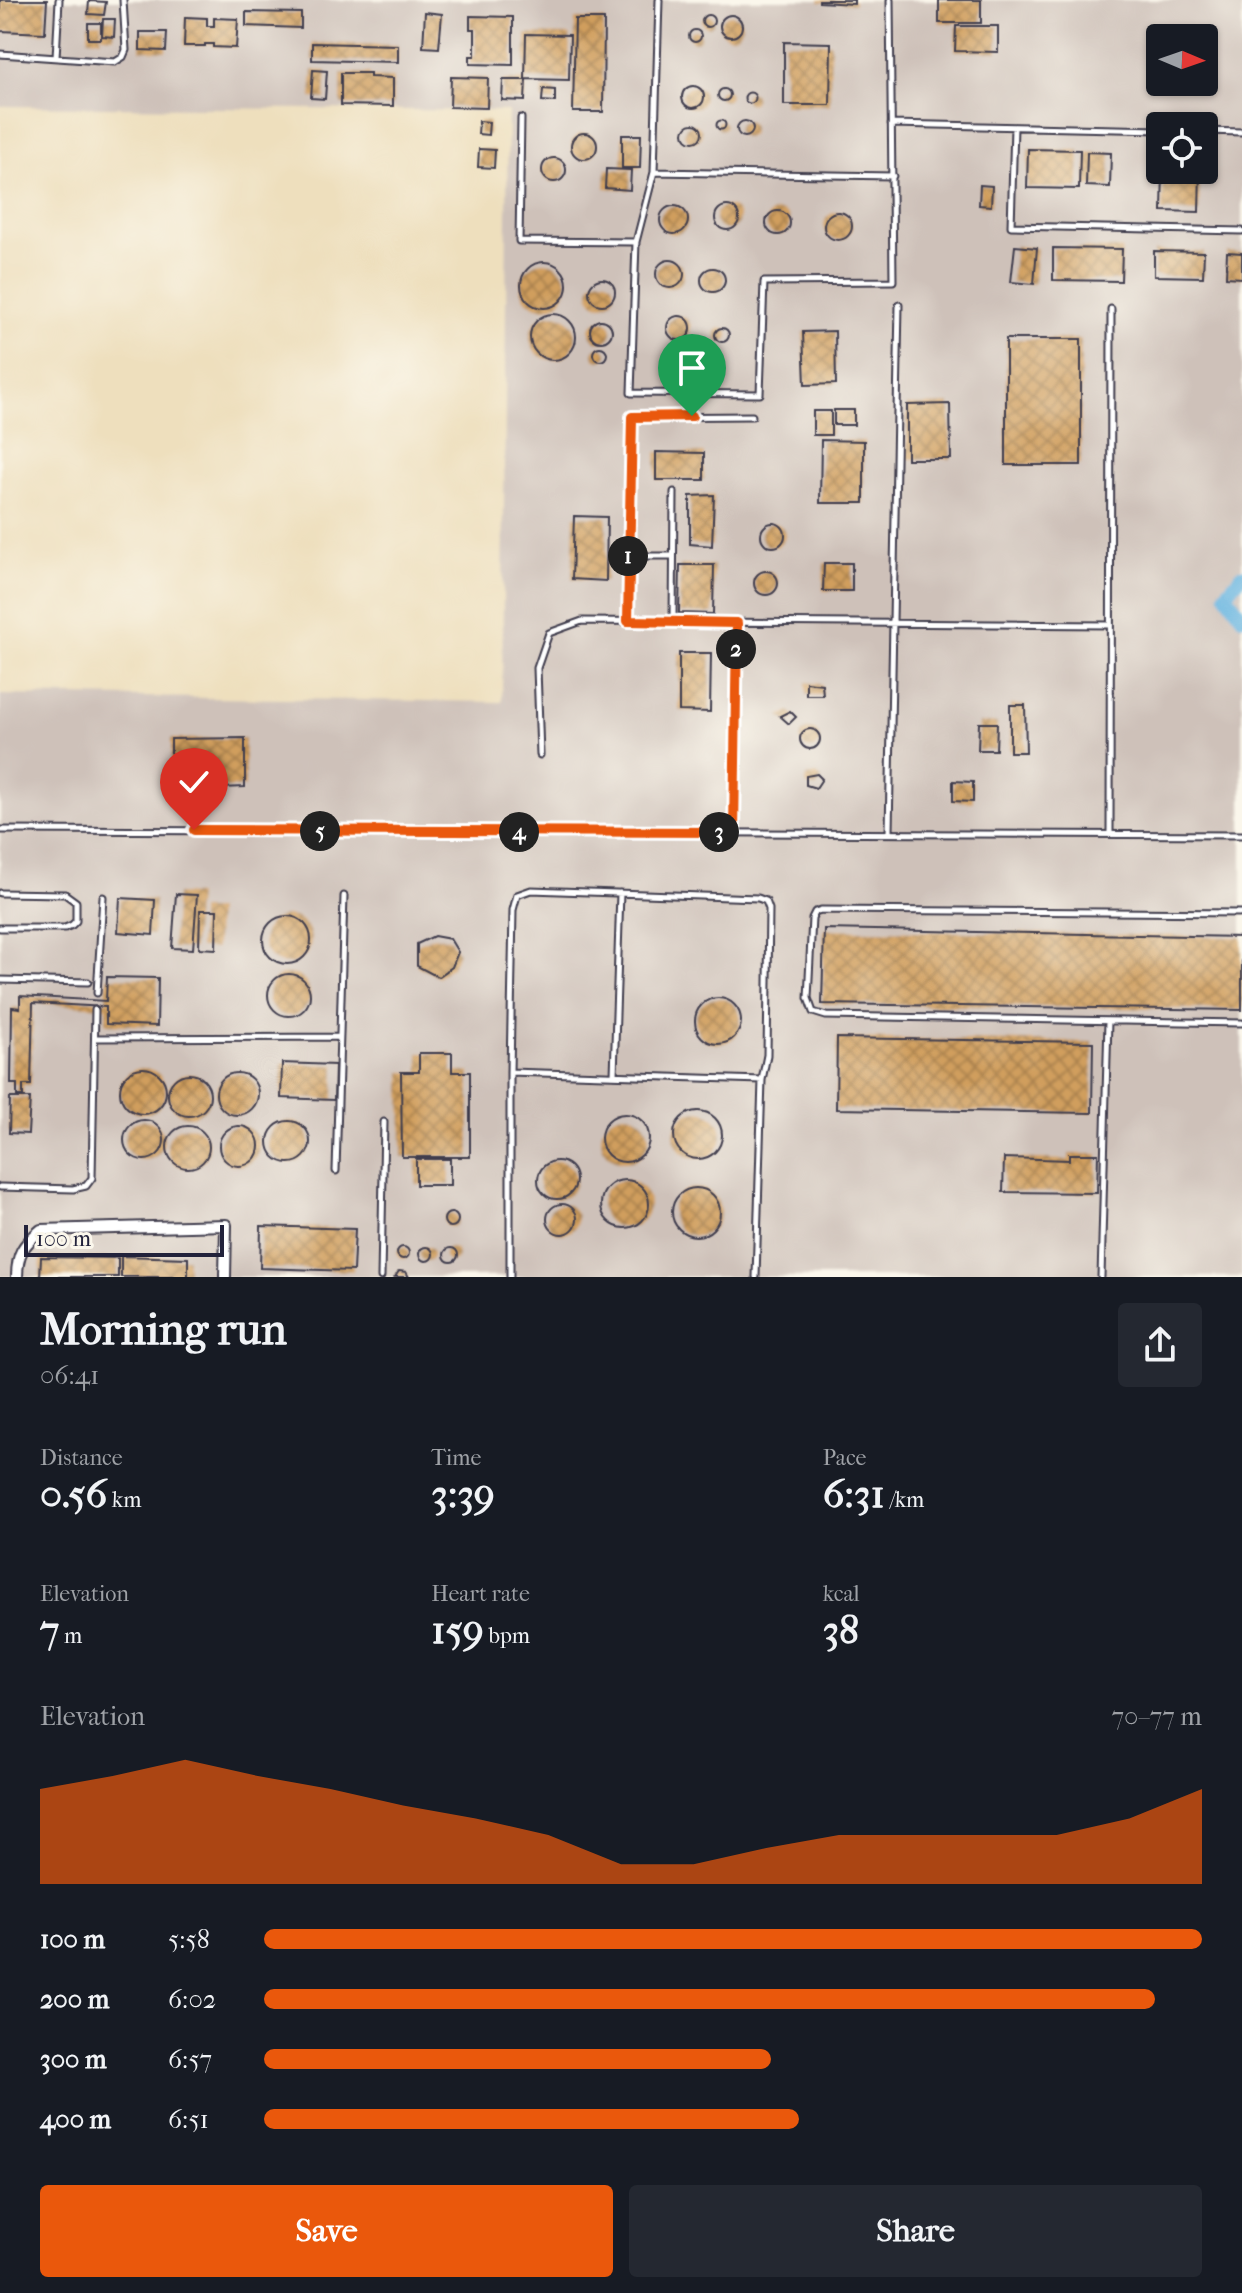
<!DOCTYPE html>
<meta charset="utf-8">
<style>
body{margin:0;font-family:"IM FELL French Canon",serif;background:#242831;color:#f1f3f6;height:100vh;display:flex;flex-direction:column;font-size:30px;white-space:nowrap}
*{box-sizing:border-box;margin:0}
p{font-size:26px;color:#9ea1a6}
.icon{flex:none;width:44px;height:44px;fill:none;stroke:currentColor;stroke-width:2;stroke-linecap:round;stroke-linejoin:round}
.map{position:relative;height:1277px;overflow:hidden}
.details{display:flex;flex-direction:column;background:#171b24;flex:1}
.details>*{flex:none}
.needle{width:52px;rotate:92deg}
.controls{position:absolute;left:1146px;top:24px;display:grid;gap:16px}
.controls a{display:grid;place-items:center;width:72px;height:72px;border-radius:8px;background:#171b24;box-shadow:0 2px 6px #0004;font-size:40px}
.scale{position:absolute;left:24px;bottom:20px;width:200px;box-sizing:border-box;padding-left:8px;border:4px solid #22223b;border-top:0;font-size:22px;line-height:28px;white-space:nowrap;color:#22223b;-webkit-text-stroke:6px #fbf7ec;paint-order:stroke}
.pin{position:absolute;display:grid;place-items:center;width:68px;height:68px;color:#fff;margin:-82px -34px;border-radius:50% 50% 50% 0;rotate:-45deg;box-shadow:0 0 8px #0007}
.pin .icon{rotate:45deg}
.km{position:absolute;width:40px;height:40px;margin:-20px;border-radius:50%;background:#222;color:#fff;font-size:22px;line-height:40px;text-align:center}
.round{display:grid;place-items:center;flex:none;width:84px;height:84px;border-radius:8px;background:#242831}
.head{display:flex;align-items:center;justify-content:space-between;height:136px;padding:0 40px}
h1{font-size:44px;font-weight:700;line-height:60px}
.figures{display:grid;grid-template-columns:repeat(3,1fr);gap:12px;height:136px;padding:8px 40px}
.figures div{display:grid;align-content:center}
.figures b{font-size:40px;font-weight:700}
.figures small{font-size:22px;font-weight:400}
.figures p{font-size:22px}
.chart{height:224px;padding:16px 40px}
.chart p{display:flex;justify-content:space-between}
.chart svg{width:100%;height:144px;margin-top:8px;fill:#ea580c;opacity:.7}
.action{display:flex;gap:16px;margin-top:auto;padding:16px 40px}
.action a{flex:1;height:92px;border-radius:8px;background:#ea580c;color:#fff;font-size:32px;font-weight:700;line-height:92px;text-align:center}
.action a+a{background:#242831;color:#f1f3f6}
ul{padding:0 40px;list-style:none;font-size:26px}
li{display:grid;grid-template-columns:128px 96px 1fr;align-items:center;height:60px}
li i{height:20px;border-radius:10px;background:#ea580c}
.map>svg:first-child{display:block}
.industrial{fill:#cec1b9;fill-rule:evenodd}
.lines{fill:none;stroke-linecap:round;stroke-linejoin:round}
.canal{stroke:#68b5e1;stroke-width:14}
.building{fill:url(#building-cross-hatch)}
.service-casing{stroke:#413e4e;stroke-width:9}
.minor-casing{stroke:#413e4e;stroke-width:14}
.service{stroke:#fff;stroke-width:5}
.minor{stroke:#fff;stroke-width:10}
.route-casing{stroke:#fff;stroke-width:16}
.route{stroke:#ea580c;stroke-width:10}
</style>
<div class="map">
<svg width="1242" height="1277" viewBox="0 0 1242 1277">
<defs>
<pattern id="building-cross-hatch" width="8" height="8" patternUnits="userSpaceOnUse" patternTransform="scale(2)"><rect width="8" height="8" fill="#d09e5d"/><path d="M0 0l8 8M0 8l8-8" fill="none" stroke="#a8804e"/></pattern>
</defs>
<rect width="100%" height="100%" fill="#fbf7ec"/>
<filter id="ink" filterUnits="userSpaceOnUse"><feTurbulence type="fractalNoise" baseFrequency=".0125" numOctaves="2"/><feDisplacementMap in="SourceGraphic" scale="16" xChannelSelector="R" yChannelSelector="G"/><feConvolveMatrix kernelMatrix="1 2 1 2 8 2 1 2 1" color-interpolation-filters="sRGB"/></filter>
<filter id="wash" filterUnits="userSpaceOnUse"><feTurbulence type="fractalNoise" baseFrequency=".006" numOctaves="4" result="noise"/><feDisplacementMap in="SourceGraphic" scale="32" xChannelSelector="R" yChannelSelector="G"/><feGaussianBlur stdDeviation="1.8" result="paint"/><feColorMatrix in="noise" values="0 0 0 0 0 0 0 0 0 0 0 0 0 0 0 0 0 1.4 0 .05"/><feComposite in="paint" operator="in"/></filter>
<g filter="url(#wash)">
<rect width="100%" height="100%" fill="#eedfbd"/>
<path class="industrial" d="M0,0H1242V1277H0V695L502,702L508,111L0,106ZM1160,38H1204V82H1160ZM1160,126H1204V170H1160Z"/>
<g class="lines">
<path class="canal" d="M1242,575L1226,594L1242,617"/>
</g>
<g id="blocks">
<path class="building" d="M0,0H47L45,33L0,31Z
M819,0H854V4L819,2Z
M939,0H981V23H939Z
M89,1L106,2L104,15L88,14Z
M246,12L301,13V28L246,26Z
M425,12L442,14L439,48L423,47Z
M702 21a6 6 0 1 1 12 0a6 6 0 1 1-12 0Z
M720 26a11 11 0 1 1 22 0a11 11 0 1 1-22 0Z
M470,16L513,17V65L470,64V56H475V29H470Z
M185,17L207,18V26H214V18L238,19L236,48L213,47V44H205V46H184Z
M103,19H115L114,37L102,36Z
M575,19H604L603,112H573Z
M88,23H101V39H88Z
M956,26H998V52L955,51Z
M689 36a6 6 0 1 1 12 0a6 6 0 1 1-12 0Z
M140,32H167L166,51L140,50Z
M526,34L570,35L569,80L525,79Z
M784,42L831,43L830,105H784Z
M312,43L398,45V62L312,60Z
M313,70L327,71L325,99L311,98Z
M341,73H370V77L393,78V106L341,105Z
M451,77L488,78L487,108L450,107Z
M503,80H526L525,101L502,100Z
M682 97a11 11 0 1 1 22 0a11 11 0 1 1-22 0Z
M718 95a6 6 0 1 1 12 0a6 6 0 1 1-12 0Z
M543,89L555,90V102L542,101Z
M744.5 98a5.5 5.5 0 1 1 11 0a5.5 5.5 0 1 1-11 0Z
M716.5 125a4.5 4.5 0 1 1 9 0a4.5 4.5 0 1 1-9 0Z
M737 129a8 8 0 1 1 16 0a8 8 0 1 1-16 0Z
M479,121L489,122L488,135L478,134Z
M684 133a9 9 0 1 1 18 0a9 9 0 1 1-18 0Z
M571 146a13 13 0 1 1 26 0a13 13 0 1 1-26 0Z
M622,135H641L640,168H622Z
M479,149L495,150L494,168L478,167Z
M1028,149L1080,150L1079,189L1027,188Z
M1087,152L1111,153L1110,187L1086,186Z
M542 170a12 12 0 1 1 24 0a12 12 0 1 1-24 0Z
M606,169L631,170L630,190L605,188Z
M1163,170H1200L1199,212L1162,211Z
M980,185L992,186L991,206L979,205Z
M715 218a12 12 0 1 1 24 0a12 12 0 1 1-24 0Z
M660 220a14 14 0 1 1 28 0a14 14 0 1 1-28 0Z
M766 223a12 12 0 1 1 24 0a12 12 0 1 1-24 0Z
M824 226a14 14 0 1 1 28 0a14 14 0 1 1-28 0Z
M1015,246L1037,248L1034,284L1011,282Z
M1053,248L1122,249L1121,281L1053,280Z
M1154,251L1204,252L1203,277L1154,276Z
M1227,252L1242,253V278L1226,277Z
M656 274a14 14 0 1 1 28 0a14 14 0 1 1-28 0Z
M521 285a23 23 0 1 1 46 0a23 23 0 1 1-46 0Z
M701 280a12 12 0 1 1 24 0a12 12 0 1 1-24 0Z
M589 292a13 13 0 1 1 26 0a13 13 0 1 1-26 0Z
M530 337a23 23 0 1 1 46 0a23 23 0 1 1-46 0Z
M667 328a12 12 0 1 1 24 0a12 12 0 1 1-24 0Z
M590 331a11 11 0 1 1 22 0a11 11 0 1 1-22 0Z
M715 335a7 7 0 1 1 14 0a7 7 0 1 1-14 0Z
M835,331L836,384L805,385L803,332Z
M1006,339H1081V465H1006Z
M593 354a7 7 0 1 1 14 0a7 7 0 1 1-14 0Z
M950,404L951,459H907V405Z
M834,410H854V425H834Z
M813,411H831V435H813Z
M821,440L864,441V503H820Z
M656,452L704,453V480H656Z
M714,495L712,546L690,544V496Z
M574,516L607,517L606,581L572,579Z
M761 535a12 12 0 1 1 24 0a12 12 0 1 1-24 0Z
M824,563H852V591H823Z
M680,565H714L713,614L679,613Z
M754 583a12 12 0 1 1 24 0a12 12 0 1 1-24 0Z
M679,653H711L710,712L679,711Z
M806,682L822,684L823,695H806Z
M1010,705H1025L1026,752H1010Z
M790,711L796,717L789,724L780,716Z
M979,723H997L996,750H978Z
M800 739a10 10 0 1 1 20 0a10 10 0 1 1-20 0Z
M245,738V787L220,788L219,765L171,766V739Z
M817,774L822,779L816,788L806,785V776Z
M953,781L973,782V802L953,801Z
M176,894L197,895L193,949L172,948Z
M120,898L155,900L153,935L118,932Z
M200,910H217L216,949L199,948Z
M263 940a24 24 0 1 1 48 0a24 24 0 1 1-48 0Z
M824,929L1242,937V1010L822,1004Z
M434,936L450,939L458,952L452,967L438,977L417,966V944Z
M268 995a21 21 0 1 1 42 0a21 21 0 1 1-42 0Z
M107,977L158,978L157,1026L106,1024V1007L33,1003L31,1085H23V1096H17V1084H11L12,1007L20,1008V996L106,1001Z
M695 1021a23 23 0 1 1 46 0a23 23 0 1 1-46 0Z
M837,1038L1093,1042L1092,1113L836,1109Z
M419,1053H452V1072H470V1157H402L401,1072H419Z
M282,1063L335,1065L334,1100L281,1098Z
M120 1091a23 23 0 1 1 46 0a23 23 0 1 1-46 0Z
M216 1094a21 21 0 1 1 42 0a21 21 0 1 1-42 0Z
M168 1095a21 21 0 1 1 42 0a21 21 0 1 1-42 0Z
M10,1098H30L28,1134L9,1133Z
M674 1135a24 24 0 1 1 48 0a24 24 0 1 1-48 0Z
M601 1138a24 24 0 1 1 48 0a24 24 0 1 1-48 0Z
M124 1140a20 20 0 1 1 40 0a20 20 0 1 1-40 0Z
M268 1142a21 21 0 1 1 42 0a21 21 0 1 1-42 0Z
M219 1146a20 20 0 1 1 40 0a20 20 0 1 1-40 0Z
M167 1147a21 21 0 1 1 42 0a21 21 0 1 1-42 0Z
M1069,1154H1098L1097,1193L1003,1192L1004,1158L1069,1160Z
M416,1159H450V1185H416Z
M538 1180a19 19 0 1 1 38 0a19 19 0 1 1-38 0Z
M601 1204a24 24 0 1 1 48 0a24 24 0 1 1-48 0Z
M672 1212a24 24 0 1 1 48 0a24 24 0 1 1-48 0Z
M547 1219a15 15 0 1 1 30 0a15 15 0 1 1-30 0Z
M444 1220a7 7 0 1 1 14 0a7 7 0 1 1-14 0Z
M261,1226L355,1229L353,1271L260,1268Z
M419 1254a7 7 0 1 1 14 0a7 7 0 1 1-14 0Z
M397 1253a6 6 0 1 1 12 0a6 6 0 1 1-12 0Z
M444 1255a7 7 0 1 1 14 0a7 7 0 1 1-14 0Z
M121,1256L188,1258V1277H121Z
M41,1257L118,1258V1277H40Z
M399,1271L406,1272L409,1277H395Z"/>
</g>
</g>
<g filter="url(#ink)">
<use href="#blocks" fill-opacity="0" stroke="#413e4e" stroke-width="2"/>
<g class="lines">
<defs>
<path id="service" d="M659,0L654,172L893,176
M0,54L115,62L123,57L126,50L123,0
M56,58L59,0
M521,118L519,241L636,242
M891,124L1160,130
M1014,127L1011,226L1242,231
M1204,131L1242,132
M654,172L636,242L631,393L760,394L764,282L893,281L890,0
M628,556H673
M628,621L632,417L752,416
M673,621L674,492
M540,755L537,668L549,633L582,621L1110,625
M0,830L1242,835
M734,832L737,623
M889,833L899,305
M1110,834L1111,309
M0,893L65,894L76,902V921L72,925L65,928H0
M1242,913L821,910L815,912L812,918L808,998L813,1012L826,1016L1242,1023
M0,980L88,982
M97,993L103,897
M95,1038L339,1037
M510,1072L762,1080
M614,1075L620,893
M336,1171L344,896
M0,1187L73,1189L86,1186L92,1178L95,1010
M381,1277L384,1122
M510,1277V1072L513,910L517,895L531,890L758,898L766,901L769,909L767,1055L762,1080L756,1277
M1101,1277L1108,1021"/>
<path id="minor" d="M17,1277C17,1253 23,1245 41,1230L226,1225L225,1277"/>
</defs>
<use href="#service" class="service-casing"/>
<use href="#minor" class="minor-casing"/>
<use href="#service" class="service"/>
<use href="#minor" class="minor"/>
</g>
</g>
<g class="lines" filter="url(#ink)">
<defs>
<path id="route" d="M194,830L734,832L737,623L628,621L632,417L692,416"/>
</defs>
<use href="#route" class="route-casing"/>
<use href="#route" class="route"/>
</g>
</svg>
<div class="controls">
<a><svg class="needle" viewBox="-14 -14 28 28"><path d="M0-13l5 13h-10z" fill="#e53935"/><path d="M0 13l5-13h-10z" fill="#9ea1a6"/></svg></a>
<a><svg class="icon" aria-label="locate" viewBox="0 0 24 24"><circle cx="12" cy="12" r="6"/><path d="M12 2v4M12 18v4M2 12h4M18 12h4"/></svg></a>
</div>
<div class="scale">100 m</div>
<div class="pin" style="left:692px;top:416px;background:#1e9e55"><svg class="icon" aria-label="arrive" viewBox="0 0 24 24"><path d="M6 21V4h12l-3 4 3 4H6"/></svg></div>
<div class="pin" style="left:194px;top:830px;background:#d93025"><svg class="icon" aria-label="check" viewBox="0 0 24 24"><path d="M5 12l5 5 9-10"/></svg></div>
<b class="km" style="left:628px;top:556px">1</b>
<b class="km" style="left:736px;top:649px">2</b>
<b class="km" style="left:719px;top:832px">3</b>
<b class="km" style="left:519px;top:832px">4</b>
<b class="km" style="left:320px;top:831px">5</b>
</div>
<section class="details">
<div class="head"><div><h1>Morning run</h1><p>06:41</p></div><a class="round"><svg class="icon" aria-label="share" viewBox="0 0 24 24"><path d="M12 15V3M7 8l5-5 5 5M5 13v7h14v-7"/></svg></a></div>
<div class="figures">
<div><p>Distance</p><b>0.56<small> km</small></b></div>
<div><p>Time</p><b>3:39</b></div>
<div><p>Pace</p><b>6:31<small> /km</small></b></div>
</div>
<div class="figures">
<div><p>Elevation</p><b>7<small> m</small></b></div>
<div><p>Heart rate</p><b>159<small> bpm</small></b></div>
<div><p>kcal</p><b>38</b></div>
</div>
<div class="chart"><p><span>Elevation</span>70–77 m</p>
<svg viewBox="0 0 160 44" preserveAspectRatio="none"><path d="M0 44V15L10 11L20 6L30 11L40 15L50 20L60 24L70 29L80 38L90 38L100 33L110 29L120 29L130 29L140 29L150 24L160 15V44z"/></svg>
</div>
<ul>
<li><b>100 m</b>5:58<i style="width:100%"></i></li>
<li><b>200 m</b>6:02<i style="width:95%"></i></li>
<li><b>300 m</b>6:57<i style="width:54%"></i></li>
<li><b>400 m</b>6:51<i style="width:57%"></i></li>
</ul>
<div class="action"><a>Save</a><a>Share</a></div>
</section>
